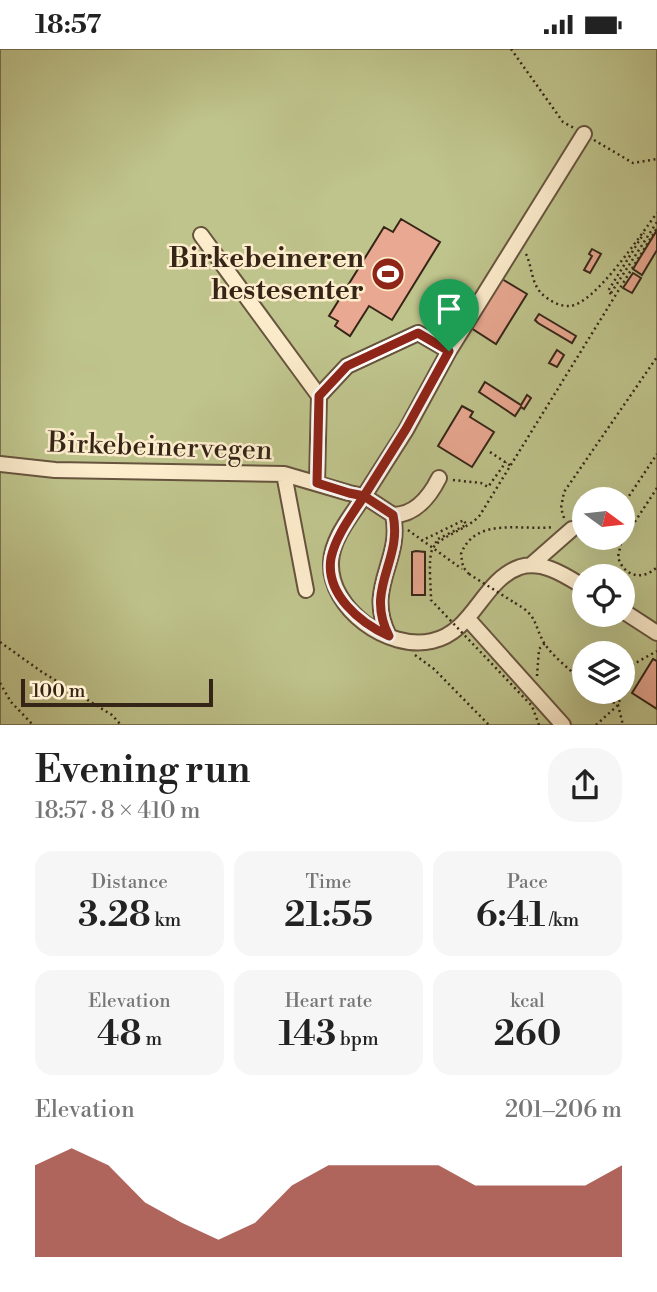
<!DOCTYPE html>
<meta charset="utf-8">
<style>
body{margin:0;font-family:"Libre Bodoni",serif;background:#f6f6f6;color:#222;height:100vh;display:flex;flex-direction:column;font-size:26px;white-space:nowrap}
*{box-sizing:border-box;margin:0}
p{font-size:23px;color:#767676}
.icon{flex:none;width:38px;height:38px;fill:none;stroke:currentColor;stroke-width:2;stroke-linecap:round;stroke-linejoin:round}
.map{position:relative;height:676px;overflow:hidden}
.sheet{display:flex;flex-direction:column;background:#fff;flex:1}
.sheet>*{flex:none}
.needle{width:46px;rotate:105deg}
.buttons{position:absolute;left:572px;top:438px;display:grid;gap:14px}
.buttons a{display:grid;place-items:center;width:63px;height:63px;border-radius:50%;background:#fff;box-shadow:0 7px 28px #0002;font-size:35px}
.scale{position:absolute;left:21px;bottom:18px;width:192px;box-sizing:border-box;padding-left:7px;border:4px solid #352517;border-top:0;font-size:19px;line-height:24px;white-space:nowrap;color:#352517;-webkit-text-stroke:5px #fdedcd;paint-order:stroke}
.pin{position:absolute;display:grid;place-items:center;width:60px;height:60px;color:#fff;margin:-72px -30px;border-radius:50% 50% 50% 0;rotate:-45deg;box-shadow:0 0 7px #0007}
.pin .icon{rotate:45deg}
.round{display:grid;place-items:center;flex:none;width:74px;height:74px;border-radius:28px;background:#f6f6f6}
.summary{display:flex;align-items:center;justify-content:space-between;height:119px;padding:0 35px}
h1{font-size:38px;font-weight:600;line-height:52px}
.metrics{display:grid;grid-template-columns:repeat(3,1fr);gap:10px;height:119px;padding:7px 35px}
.metrics div{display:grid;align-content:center;border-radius:18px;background:#f6f6f6;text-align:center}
.metrics b{font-size:35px;font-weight:600}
.metrics small{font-size:19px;font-weight:400}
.metrics p{font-size:19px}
.chart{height:196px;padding:14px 35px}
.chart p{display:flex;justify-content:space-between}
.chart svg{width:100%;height:126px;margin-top:7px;fill:#8f2418;opacity:.7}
.status{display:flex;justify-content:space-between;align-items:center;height:49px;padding:0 35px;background:#fff;direction:ltr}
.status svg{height:19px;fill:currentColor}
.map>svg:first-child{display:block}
.green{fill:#bfc48c;stroke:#7a7452;stroke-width:2;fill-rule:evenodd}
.building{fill:#e9a891;stroke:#352517;stroke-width:2}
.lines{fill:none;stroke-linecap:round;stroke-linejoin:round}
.minor-casing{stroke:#67543e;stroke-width:18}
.path{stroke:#352517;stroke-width:2.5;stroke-dasharray:2 3.5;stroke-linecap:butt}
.minor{stroke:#fdedcd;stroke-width:14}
.path-bridge{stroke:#352517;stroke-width:2.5;stroke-dasharray:2 3.5;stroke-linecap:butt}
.route-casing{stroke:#fff;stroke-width:14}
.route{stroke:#8f2418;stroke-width:9}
.labels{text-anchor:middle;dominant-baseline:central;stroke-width:5;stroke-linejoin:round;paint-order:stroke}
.poi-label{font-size:28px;font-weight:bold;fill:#352517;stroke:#fdedcd;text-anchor:end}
.street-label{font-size:28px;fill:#352517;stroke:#fdedcd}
</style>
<div class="status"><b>18:57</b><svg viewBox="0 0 49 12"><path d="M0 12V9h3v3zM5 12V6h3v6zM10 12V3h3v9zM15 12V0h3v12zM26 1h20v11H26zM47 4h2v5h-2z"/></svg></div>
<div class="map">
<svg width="657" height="676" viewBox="0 0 657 676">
<rect width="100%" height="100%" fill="#fce3b2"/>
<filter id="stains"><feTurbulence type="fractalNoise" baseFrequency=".00286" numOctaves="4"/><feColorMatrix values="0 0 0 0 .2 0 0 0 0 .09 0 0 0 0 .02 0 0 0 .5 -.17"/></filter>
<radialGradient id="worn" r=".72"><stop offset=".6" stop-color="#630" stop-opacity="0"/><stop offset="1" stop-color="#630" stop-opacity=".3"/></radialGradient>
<path class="green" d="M0,0H657V676H0ZM584,450H623V488H584ZM584,527H623V565H584ZM584,604H623V642H584Z"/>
<path class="building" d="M401,170L440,193L392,271L369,257L350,287L335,277L338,272L329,267L384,178L393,183Z
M657,181V201L642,226L633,220Z
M592,200L601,205L590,224L584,221L592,207L589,205Z
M633,224L641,229L632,244L623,239Z
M502,230L527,245L496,295L471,279Z
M539,265L576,287L572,294L538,274L535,271Z
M557,301L564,306L557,318L549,314Z
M485,333L521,356L527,346L531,349L524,360L521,358L515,367L479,343Z
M462,357L473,363L470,368L494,383L472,418L438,397Z
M416,502L425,503V546H412V503Z
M653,610L657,612V660L632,644Z"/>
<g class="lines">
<defs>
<path id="minor" d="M201,186L319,347L317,434
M319,347L347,317L418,284L449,302
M0,415L55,421L284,425L349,444L364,447C352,466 332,489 331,513C329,560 388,602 432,592C474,583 482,531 520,518C543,511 566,527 584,538
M284,425L306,541
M393,466C415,466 430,447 439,429
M531,516L572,480
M623,562L657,584
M468,570L563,676
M389,587C364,538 403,512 393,466L364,447L406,381L449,302L584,85"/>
</defs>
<use href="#minor" class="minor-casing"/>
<path class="path" d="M511,0L563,73L574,79
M594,91L633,114L657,110
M526,205C532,217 531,233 541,244C548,251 560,258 570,257C595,255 641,185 657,164
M611,244L657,173
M611,245L608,242L644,184
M490,403L511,417
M453,431L481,434L488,438L506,413
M657,439L621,494L618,508C624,528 643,532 657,518
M623,456L657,405
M564,469L561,459L564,443L657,308
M408,481L462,520
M421,492L464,471L466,476L436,491V495
M469,525L463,518L461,505C475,467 523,482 553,478
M515,554C538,567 533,574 544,594C553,608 572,622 584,634
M0,593L42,623L112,666L121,676
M415,606L434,620L489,676
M537,627L539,600L545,594
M0,634L11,653L33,676
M594,642L618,656L623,676
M623,642L632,616L657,602
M596,676L618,656L623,642"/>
<use href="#minor" class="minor"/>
<path class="path-bridge" d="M469,525L515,554
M539,676L532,657L431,551C431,539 428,511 432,501C437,488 469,480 480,466L657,179"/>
</g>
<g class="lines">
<defs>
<path id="route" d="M449,302L406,380L364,447L393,466C403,512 364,539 389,587C360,574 325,545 331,509C336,486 352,466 364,447L349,444L317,434L319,347L347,317L418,284L449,302"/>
</defs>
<use href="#route" class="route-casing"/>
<use href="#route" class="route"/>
</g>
<defs>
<symbol id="stadium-disc" viewBox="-11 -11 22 22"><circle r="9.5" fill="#8f2418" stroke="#fdedcd"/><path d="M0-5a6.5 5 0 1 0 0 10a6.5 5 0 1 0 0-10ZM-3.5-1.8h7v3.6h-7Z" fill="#fff"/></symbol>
</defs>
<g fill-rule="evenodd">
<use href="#stadium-disc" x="369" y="206" width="38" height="38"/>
</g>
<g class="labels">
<g class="poi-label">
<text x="364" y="209">Birkebeineren<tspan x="364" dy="32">hestesenter</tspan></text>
</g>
<g class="street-label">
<text transform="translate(160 398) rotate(2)">Birkebeinervegen</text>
</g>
</g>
<rect width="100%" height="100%" filter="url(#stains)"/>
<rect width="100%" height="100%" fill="url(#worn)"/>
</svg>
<div class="buttons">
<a><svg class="needle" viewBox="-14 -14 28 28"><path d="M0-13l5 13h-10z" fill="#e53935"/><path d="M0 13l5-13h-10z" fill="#767676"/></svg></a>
<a><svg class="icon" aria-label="locate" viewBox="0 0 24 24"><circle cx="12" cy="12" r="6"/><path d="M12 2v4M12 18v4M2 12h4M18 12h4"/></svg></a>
<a><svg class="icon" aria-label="layers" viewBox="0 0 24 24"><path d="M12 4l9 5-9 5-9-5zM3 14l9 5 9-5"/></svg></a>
</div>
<div class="scale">100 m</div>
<div class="pin" style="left:449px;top:302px;background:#1e9e55"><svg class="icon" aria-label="arrive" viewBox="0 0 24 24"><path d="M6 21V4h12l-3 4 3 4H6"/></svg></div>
</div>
<section class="sheet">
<div class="summary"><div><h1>Evening run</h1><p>18:57 · 8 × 410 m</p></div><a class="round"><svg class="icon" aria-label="share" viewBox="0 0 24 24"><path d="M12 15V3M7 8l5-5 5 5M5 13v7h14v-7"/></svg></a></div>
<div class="metrics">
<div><p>Distance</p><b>3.28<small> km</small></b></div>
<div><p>Time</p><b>21:55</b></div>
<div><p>Pace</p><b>6:41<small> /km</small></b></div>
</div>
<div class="metrics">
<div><p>Elevation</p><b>48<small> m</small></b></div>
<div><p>Heart rate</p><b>143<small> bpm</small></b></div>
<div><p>kcal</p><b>260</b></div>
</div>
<div class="chart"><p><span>Elevation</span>201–206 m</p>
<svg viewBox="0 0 160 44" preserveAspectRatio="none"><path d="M0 44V12L10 6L20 12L30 25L40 32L50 38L60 32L70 19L80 12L90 12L100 12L110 12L120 19L130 19L140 19L150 19L160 12V44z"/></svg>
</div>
</section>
